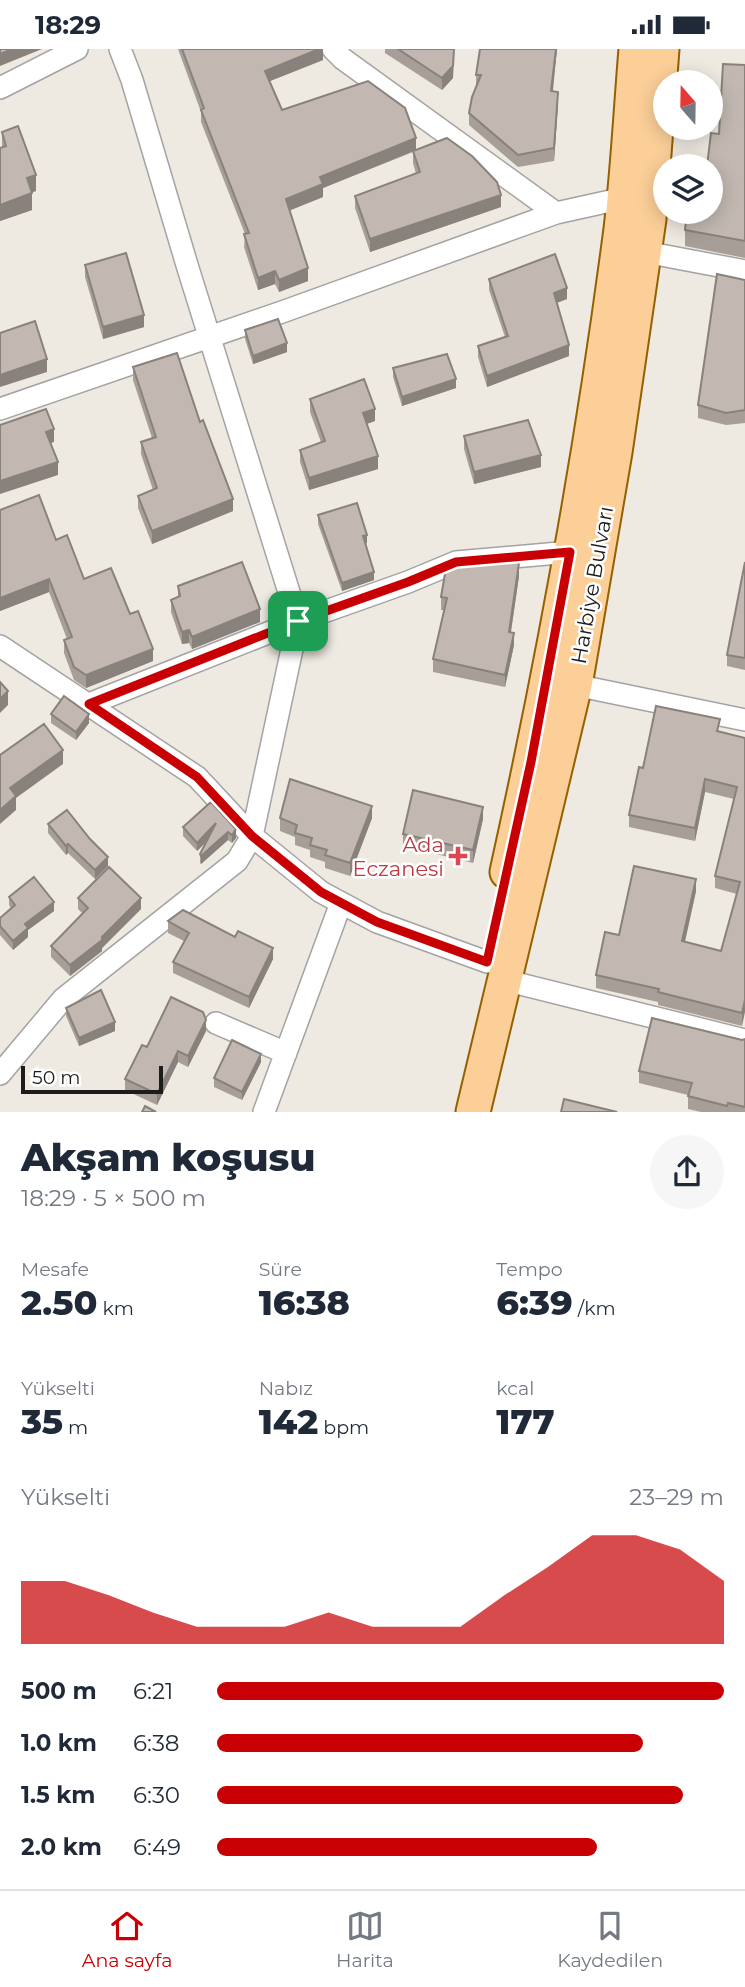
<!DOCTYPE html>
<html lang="tr">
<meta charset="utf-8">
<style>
body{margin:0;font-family:Montserrat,sans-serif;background:#f6f6f7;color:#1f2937;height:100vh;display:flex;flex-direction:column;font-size:26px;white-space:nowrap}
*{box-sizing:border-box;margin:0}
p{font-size:23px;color:#747a83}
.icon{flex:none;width:38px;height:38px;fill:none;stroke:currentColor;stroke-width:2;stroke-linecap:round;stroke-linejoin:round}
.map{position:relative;height:1063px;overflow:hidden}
.panel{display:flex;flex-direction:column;background:#fff;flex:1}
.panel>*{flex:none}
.needle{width:46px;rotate:340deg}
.controls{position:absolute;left:653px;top:21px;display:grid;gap:14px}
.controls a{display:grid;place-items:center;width:70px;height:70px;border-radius:50%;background:#fff;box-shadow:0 4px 18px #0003;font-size:35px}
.scale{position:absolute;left:21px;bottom:18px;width:142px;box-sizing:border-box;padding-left:7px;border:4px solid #1c1c1c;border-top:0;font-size:19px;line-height:24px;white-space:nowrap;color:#1c1c1c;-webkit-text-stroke:5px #fff;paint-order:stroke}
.pin{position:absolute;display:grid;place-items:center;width:60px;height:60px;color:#fff;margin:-30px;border-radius:14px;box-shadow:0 4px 10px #0006}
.round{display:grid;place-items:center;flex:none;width:74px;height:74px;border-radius:37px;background:#f6f6f7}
.summary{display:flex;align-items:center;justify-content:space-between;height:119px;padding:0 21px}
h1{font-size:38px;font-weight:800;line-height:52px}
.metrics{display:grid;grid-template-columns:repeat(3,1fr);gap:10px;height:119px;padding:7px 21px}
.metrics div{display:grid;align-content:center}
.metrics b{font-size:35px;font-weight:800}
.metrics small{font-size:19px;font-weight:400}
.metrics p{font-size:19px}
.chart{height:196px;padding:14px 21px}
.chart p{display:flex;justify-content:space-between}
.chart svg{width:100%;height:126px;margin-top:7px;fill:#c80003;opacity:.7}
ul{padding:0 21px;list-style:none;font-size:23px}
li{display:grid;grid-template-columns:112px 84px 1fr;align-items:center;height:52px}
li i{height:18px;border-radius:9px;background:#c80003}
.status{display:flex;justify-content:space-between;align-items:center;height:49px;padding:0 35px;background:#fff;direction:ltr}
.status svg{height:19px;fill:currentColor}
.tab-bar{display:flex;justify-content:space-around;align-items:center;height:98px;border-top:2px solid #e0e1e3;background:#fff;font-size:19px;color:#747a83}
.tab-bar a{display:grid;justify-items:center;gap:4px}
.tab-bar .on{color:#c80003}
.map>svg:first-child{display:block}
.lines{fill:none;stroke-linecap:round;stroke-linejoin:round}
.minor-casing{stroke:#a3a3a3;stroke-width:24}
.primary-casing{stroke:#946000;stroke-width:37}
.minor{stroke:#fff;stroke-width:21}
.primary{stroke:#fccf98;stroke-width:33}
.wall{fill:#a79e98}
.shaded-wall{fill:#88817c}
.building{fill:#c2b8b1;stroke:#88817c;stroke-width:2}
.route-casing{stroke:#fff;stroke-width:14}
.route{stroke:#c80003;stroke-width:9}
.health-dot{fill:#e0444e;stroke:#fff;stroke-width:2.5}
.labels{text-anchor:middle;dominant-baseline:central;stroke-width:5;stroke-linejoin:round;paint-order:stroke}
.street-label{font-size:21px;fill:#1c1c1c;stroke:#fff}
.health-label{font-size:21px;fill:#be3a42;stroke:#fff;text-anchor:end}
</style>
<div class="status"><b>18:29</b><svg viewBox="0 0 49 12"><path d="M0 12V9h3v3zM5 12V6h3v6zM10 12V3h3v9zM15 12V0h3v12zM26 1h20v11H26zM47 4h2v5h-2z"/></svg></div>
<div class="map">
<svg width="745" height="1063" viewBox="0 0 745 1063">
<rect width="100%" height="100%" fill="#eee9e1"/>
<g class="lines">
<defs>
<path id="minor" d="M333,0L343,10L556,164L624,149
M0,39L77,0
M645,203L745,222
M0,360L282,263L556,164
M0,597L197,728L252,787L321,843L377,873L487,913
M575,636L745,671
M89,655L298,572L408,533L456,513L570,503
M504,931L745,991
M216,974L286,1004
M0,1025L63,950L237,812L252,787L298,572L187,216L132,31L120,0
M264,1063L341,854"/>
<path id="primary" d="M507,823C554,611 593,396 621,180C628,120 631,60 636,0
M473,1063L575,636L615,403L649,170L662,0"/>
</defs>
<use href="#minor" class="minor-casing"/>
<use href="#primary" class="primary-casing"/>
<use href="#minor" class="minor"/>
<use href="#primary" class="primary"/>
</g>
<path class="wall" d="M178,0H323V11L270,32L282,61L416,101L501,158L370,203L355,159V147L416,125L413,114V103L323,139V148L290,161L308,232L279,243L275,235L258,241L244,198L245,185L201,73V63Z
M385,0H454L453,29L442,41L385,4Z
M480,0H557L553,42L558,55L554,112L518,118L469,76V64L476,39V26Z
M745,16V209L685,197V181L710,163L719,85Z
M2,83L36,142L32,143V161L0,172V99L2,98Z
M85,216L144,278L103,290L85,228Z
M489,230L567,250L556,254L569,307L487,338L478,308V297L505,288L489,241Z
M745,231V374L726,376L698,369V356Z
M245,281L287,303L253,315L245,290Z
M133,318L200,373L233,462L152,495L138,459V447L153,441L141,405V393L152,389L133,331Z
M393,319L456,339L402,357L393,328Z
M310,350L375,372L367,375L378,420L309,441L300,413V401L321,393L310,363Z
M464,387L541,418L474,435L464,400Z
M0,461L56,491L84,530L130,565L153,612L86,639L74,631L64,604V591L67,590L49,543L0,562Z
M318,466L367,494L365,495L374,531L342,542L318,475Z
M745,513V621L727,617V606Z
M519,527L511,583L514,596L505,638L433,623V610L444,561H441V548Z
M178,537L260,573L192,600L189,594L182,595L171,563V551L178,548Z
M51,665L89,674L76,691L51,674Z
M719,683L745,689L742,977L658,956V953L596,939V926L619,886L696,842L685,893L721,902L737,845L715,839V827L734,750L705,743L695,792L629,778V766L643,719Z
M211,753L236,789L232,794L228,791L201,815L200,814V805L206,793L197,802L183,787V778Z
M280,769H372L350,827L325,819V813L310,808V801L295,796V788L280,782Z
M483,770L473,814L403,797V785Z
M48,775L108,817L95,830L68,804L66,806L48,784Z
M9,848L54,862L28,881V888L13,901L0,886V869L11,859L9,856Z
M78,849L141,860L102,899V902L70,927L51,908V897L83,865L78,860Z
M168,872L273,910L249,959L173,924V913L184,892L168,884Z
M66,959L115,982L79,997L66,967Z
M206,982L188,1018L178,1013L157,1056L125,1041V1030L147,998Z
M745,990V1063H701L688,1060V1046L639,1034V1022Z
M261,1013L242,1051L214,1038V1029Z"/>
<path class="shaded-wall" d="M12,0H42L0,17V5Z
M319,0H323V11L265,34V22Z
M454,0L453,29L442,41V29Z
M556,0H557L551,55V42Z
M558,43V55L554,112V99Z
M416,89V101L323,139V148L286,163V150L320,128Z
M36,126V142L27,145V129Z
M32,144V161L0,172V156Z
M501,146V158L370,203V190Z
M308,219V232L279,243V231Z
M275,222V235L258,241V229Z
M567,239V250L554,255V244Z
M144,266V278L103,290V278Z
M287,294V303L253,315V307Z
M569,296V307L487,338V327Z
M47,310V323L0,338V326Z
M456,330V339L402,357V348Z
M375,360V372L363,376V364Z
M54,380V393L46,396V383Z
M541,406V418L474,435V423Z
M378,407V420L309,441V429Z
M58,413V426L0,445V432Z
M233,450V462L152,495V482Z
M367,486V494L363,496V487Z
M519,514V527L509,595V583Z
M374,523V531L342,542V534Z
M49,530V543L0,562V549Z
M260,560V573L192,600V588Z
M189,581V594L182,595V583Z
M514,584V596L505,638V626Z
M153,600V612L86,639V626Z
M8,642V656L0,664V650Z
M89,665V674L76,691V683Z
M63,701V715L16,749V761L0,775V761L10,739Z
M705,730V743L695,792V779Z
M372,757V769L350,827V814Z
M483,758V770L473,814V801Z
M216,774V783L197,802V794Z
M236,780V789L232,794V786Z
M228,783V791L201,815V807Z
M68,795V804L66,806V797Z
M108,808V817L95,830V821Z
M696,830V842L682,905V892Z
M141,849V860L102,899V902L70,927V916L102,888Z
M54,853V862L28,881V888L13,901V892L25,875Z
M273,899V910L249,959V948Z
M745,951V963L742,977V964Z
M206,971V982L188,1018V1007Z
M115,973V982L79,997V989Z
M178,1002V1013L157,1056V1045Z
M261,1005V1013L242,1051V1043Z"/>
<path class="building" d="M0,0H12L0,5Z
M182,0H319L265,22L282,61L368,32L405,59L416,89L320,128L323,135L286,150L308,219L279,231L275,222L258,229L244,185L249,184L201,61L204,59Z
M398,0H454L453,17L442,29Z
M480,0H556L551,42L558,43L554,99L518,106L469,64L472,48L481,26H476Z
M723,15L745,16V192L685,181L687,163H710V117H707L711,84L719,85Z
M18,77L36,126L27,129L32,144L0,156V99L6,97L2,83Z
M447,89L472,107L497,133L501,146L370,190L355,147L420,123L413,102Z
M126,204L144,266L103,278L85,216Z
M555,205L567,239L554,244L569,296L487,327L478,297L508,287L489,230Z
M717,225L745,231V361L726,364L698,356Z
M278,270L287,294L253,307L245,281Z
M35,272L47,310L0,326V284Z
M177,304L200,373L203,371L233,450L152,482L138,447L157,439L141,393L156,388L133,318Z
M447,305L456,330L402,348L393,319Z
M364,330L375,360L363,364L378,407L309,429L300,401L325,392L310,350Z
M46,360L54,380L46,383L58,413L0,432V376Z
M528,371L541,406L474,423L464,387Z
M39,446L56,491L67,486L84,530L111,519L130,565L138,562L153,600L86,626L74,618L64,591L72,588L49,530L0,549V461Z
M357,454L367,486L363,487L374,523L342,534L318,466Z
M484,511L519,514L509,583L514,584L505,626L433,610L447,549L441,548L446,519L459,513Z
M242,513L260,560L192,588L189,581L182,583L171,551L180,547L178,537Z
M745,513V609L727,606Z
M0,633L8,642L0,650Z
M64,647L89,665L76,683L51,665Z
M656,657L720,670L717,682L745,689V951L742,964L658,943L659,940L596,926L605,883L619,886L634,817L696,830L682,892L721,902L740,833L715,827L737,738L705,730L695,779L629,766L639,718L643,719Z
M44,675L63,701L10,739L16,747L0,761V706Z
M290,730L372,757L350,814L325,806L327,801L310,796L312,789L295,784L297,776L280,769Z
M413,741L483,758L473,801L403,785Z
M211,753L236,780L232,786L228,783L201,807L200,805L216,774L197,794L183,778Z
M67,761L90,790L108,808L95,821L68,795L66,797L48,775Z
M109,818L141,849L102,888V891L70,916L51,897L88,859L78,849Z
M34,828L54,853L25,875L28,879L13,892L0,877V869L15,856L9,848Z
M183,861L235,888L238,882L273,899L249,948L173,913L189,884L168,872Z
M101,941L115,973L79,989L66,959Z
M171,948L203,963L206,971L188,1007L178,1002L157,1045L125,1030L142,996L147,998Z
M652,969L742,991L745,990V1058L728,1054L727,1057L688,1047L692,1034L639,1022Z
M232,991L261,1005L242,1043L214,1029Z
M564,1050L617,1063H561Z
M145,1057L156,1063H142Z"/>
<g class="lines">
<defs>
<path id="route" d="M570,503L531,713L487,913L377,873L321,843L252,787L197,728L89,655L298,572L408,533L456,513Z"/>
</defs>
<use href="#route" class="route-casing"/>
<use href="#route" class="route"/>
</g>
<path class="health-dot" d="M454.5 796.5h7v7h7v7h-7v7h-7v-7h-7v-7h7z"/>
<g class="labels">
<g class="street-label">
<text transform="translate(592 536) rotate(-80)">Harbiye Bulvarı</text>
</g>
<g class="health-label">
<text x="444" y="795">Ada<tspan x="444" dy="24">Eczanesi</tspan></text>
</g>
</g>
</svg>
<div class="controls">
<a><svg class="needle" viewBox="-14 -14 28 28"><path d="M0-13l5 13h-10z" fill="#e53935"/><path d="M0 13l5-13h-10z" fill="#747a83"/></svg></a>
<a><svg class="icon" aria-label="layers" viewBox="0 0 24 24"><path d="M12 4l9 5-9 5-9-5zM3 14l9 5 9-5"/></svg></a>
</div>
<div class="scale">50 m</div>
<div class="pin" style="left:298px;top:572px;background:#1e9e55"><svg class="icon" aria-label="arrive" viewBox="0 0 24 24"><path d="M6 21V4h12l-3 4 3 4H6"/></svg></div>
</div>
<section class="panel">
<div class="summary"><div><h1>Akşam koşusu</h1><p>18:29 · 5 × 500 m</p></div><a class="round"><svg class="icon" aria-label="share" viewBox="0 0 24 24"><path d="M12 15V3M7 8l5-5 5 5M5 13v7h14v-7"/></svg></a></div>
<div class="metrics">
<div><p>Mesafe</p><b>2.50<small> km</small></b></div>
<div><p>Süre</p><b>16:38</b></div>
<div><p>Tempo</p><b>6:39<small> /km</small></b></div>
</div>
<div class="metrics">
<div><p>Yükselti</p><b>35<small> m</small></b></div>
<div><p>Nabız</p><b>142<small> bpm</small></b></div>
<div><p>kcal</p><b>177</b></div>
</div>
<div class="chart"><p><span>Yükselti</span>23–29 m</p>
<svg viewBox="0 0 160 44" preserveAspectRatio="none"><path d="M0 44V22L10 22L20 27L30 33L40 38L50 38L60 38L70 33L80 38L90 38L100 38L110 27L120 17L130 6L140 6L150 11L160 22V44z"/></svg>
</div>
<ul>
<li><b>500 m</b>6:21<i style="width:100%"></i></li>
<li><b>1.0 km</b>6:38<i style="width:84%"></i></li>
<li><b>1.5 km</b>6:30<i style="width:92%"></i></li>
<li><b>2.0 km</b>6:49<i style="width:75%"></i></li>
</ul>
</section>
<nav class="tab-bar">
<a class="on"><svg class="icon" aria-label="home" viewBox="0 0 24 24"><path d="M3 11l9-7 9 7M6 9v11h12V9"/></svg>Ana sayfa</a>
<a><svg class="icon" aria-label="map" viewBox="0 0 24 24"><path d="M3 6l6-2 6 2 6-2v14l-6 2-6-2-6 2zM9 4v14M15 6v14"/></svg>Harita</a>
<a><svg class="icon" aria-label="saved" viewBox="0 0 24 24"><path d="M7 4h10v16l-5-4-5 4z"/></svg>Kaydedilen</a>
</nav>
